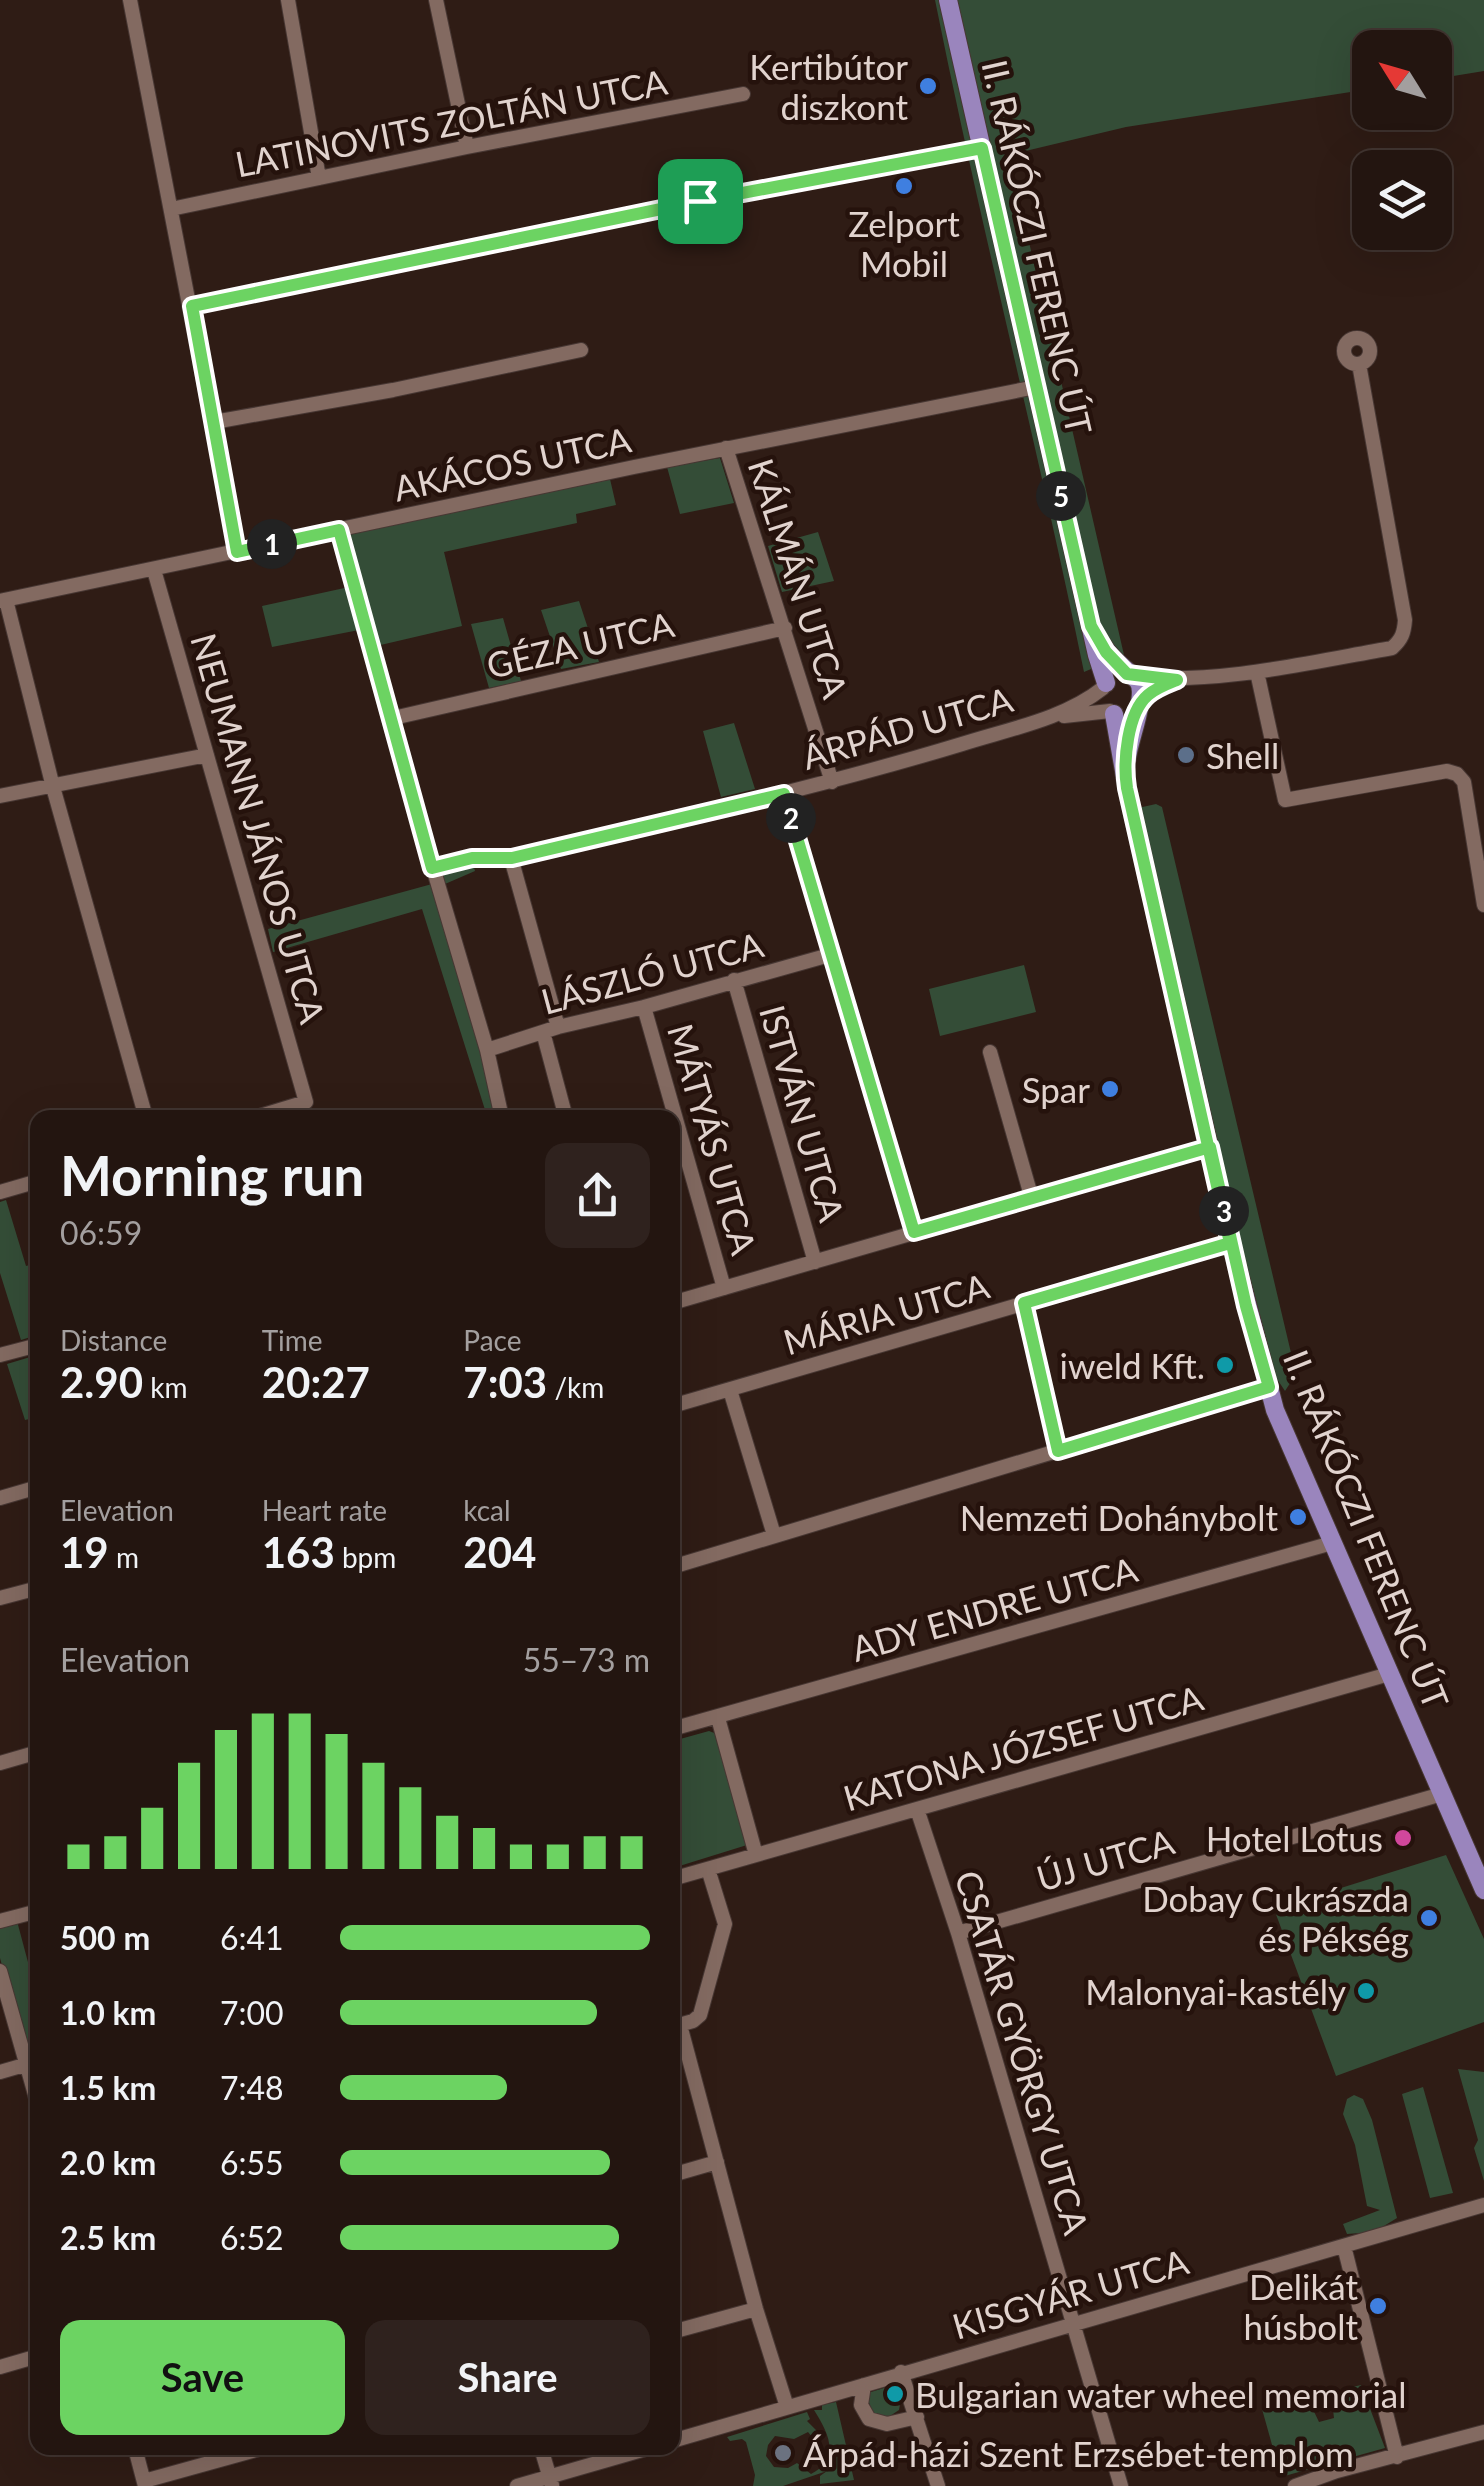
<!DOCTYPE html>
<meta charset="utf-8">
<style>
body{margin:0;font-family:Lato,sans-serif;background:#2f221e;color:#f1f3f6;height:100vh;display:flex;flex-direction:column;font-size:38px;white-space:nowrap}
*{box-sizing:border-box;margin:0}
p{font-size:32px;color:#a39f9f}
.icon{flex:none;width:55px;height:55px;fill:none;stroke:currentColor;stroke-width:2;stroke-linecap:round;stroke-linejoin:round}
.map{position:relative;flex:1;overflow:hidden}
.drawer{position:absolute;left:30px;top:1110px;width:650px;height:1345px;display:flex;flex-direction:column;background:#231510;border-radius:20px;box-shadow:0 10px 40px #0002,0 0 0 2px #403430}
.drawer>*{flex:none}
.needle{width:65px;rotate:307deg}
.controls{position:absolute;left:1352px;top:30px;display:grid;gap:20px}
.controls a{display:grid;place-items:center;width:100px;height:100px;border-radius:20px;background:#231510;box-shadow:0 10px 40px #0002,0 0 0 2px #403430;font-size:50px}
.pin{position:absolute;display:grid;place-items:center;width:85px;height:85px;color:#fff;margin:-42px;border-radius:20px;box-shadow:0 5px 15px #0006}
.km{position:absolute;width:50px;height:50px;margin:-25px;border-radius:50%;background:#222;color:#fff;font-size:28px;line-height:50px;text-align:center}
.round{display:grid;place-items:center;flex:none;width:105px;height:105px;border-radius:20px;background:#2f221e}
.head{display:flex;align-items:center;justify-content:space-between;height:170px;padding:0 30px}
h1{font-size:55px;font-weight:700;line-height:75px}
.stats{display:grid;grid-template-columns:repeat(3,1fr);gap:15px;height:170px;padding:10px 30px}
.stats div{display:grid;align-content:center}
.stats b{font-size:42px;font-weight:700}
.stats small{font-size:28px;font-weight:400}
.stats p{font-size:28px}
.chart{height:280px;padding:20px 30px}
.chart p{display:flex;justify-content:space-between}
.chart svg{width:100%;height:180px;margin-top:10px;stroke:#6cd362;stroke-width:6}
.cta{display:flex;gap:20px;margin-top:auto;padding:20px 30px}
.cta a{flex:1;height:115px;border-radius:20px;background:#6cd362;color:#111;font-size:40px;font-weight:700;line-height:115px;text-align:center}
.cta a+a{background:#2f221e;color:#f1f3f6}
ul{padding:0 30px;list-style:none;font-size:32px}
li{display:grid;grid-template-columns:160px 120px 1fr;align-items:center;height:75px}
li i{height:25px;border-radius:12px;background:#6cd362}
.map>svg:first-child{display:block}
.green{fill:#344d37}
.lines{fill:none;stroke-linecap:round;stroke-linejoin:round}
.minor-casing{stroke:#473733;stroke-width:16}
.major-casing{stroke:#473733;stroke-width:20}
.minor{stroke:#836a61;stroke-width:14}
.major{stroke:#9a85bd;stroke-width:18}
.route-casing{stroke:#fff;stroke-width:20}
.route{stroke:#6cd362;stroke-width:12}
.shop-dot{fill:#3f7fe0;stroke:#25120c;stroke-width:4}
.service-dot{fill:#5c6f8a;stroke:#25120c;stroke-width:4}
.culture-dot{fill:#0f9aa8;stroke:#25120c;stroke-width:4}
.hotel-dot{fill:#d1479c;stroke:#25120c;stroke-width:4}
.worship-dot{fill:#6b7280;stroke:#25120c;stroke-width:4}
.labels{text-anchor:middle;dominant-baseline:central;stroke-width:9;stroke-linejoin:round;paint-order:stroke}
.poi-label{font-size:35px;fill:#e1d3ce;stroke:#25120c;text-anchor:end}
.street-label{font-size:35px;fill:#e1d3ce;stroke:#25120c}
</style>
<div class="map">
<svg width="1484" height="2486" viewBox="0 0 1484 2486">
<rect width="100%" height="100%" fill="#2f1c15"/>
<path class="green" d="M935,0H1484V71L1435,79V48H1370V89L1126,127L1009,155L1124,655L1084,672C1038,447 980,225 935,0Z
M720,458L734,503L680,514L667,467Z
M610,479L616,505L576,514L577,523L444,552L462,626L372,647L347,532Z
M818,532L834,581L782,592L768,546Z
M349,587L359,630L272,647L262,606Z
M579,601L599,662L561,669L541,610Z
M503,618L521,681L489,688L471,624Z
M734,723L755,789L721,797L703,731Z
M1156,804L1162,807L1296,1374L1285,1391L1275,1376L1217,1148L1158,881L1152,872L1138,808Z
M473,864L475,871L445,884L495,1109L486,1113L422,909L273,952L268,929L432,884L441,869Z
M1024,965L1036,1012L940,1036L929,989Z
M6,1200L26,1266L37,1263V1335L21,1340L0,1273V1202Z
M37,1355V1417L25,1420L7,1364Z
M709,1731L717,1734L747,1845L673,1868V1741Z
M1446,1855L1484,1939V2022L1336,2076L1274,1909Z
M17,1921L37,1996V2054L27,2058L0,1958V1926Z
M1458,2069L1484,2072V2181L1474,2148L1478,2140Z
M1423,2087L1453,2193L1430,2198L1402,2094Z
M1354,2095L1363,2099L1372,2120L1397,2218L1374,2232L1347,2234L1343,2224L1380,2210L1367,2206L1355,2145L1343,2114L1347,2099Z
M897,2384L901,2399L899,2410L887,2418L874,2415L867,2398L871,2392Z
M1361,2385L1385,2448L1281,2477L1262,2409L1278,2407V2404L1307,2397L1319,2422L1334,2418L1331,2392Z
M836,2402L854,2480L820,2484V2476L827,2471L783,2486H753L755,2475L746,2442L742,2439L730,2441L727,2437L807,2412L810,2419L807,2421L820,2434L813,2438L808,2432L794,2439L775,2436L768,2445L766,2456L774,2467L788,2468L797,2463L811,2474C841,2458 829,2434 814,2410H822V2405Z"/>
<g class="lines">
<defs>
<path id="minor" d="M130,0L237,552
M288,0L319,178
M436,0L467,147
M171,209L467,147L743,94
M191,306L701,201L982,148
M1344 351a13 13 0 1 1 26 0a13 13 0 1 1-26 0Z
M214,422L393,390L581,350
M726,448L832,782
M339,530L389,719L487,1050L502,1118
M154,570L306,1102L253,1118
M6,600L53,787L146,1118
M0,601L634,467L1036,387
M1257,672L1285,800L1447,771L1457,774L1464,782L1484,905
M1134,677C1220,684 1307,663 1392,648C1402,639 1404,633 1405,620L1359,364
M1064,716L1110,711
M389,719L785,628
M784,794L914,1232
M0,796L207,755
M511,858L558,1027
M432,868L472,858H511C662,822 814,789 962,744C1009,729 1064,719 1103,688
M734,980L815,1262
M644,1007L724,1288
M543,1032L566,1118
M487,1050L558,1027L644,1007L833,954
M990,1052L1032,1199
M0,1192L38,1181
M672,1303L1210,1147
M1024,1303L1058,1451
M0,1355L38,1345
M730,1390L774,1535
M672,1406L1231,1243
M0,1498L38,1487
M672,1567L1269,1387
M0,1598L38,1588
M718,1718L756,1855
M672,1729L1332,1543
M0,1763L38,1752
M917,1809L958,1933L1121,2486
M672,1879L1389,1674
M0,1921L38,1911
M958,1933L1442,1794
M0,1971L38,2105
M680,2025L756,2309L787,2407
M672,2027L693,2021L700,2015L725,1924L708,1869
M0,2072L38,2061
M672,2175L717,2162
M1344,2246L1397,2457
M672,2332L756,2309
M0,2367L38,2356
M901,2372L938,2486
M864,2385L861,2405L869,2419L887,2424L917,2417
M672,2441L1484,2205
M135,2448L145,2486
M541,2448L552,2485
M144,2481L263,2448
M517,2486L649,2448
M1295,2486L1337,2471L1484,2432"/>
<path id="major" d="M948,0L1097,655L1106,683
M1099,640C1111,660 1122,665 1137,680C1149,692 1129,739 1127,758
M1114,714L1127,788L1231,1243L1275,1410L1484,1890"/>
</defs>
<use href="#minor" class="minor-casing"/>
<use href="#major" class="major-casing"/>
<use href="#minor" class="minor"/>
<use href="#major" class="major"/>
</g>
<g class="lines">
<defs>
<path id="route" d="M700,201L192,306L237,552L339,530L432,868L472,858H512L784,794L914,1232L1210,1147L1246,1306L1269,1387L1058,1451L1024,1303L1230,1243L1127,788C1123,762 1127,713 1148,695C1156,688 1167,684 1177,680L1127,674L1106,652L1091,626L982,148L700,201"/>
</defs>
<use href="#route" class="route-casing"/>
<use href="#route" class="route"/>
</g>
<g class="shop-dot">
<circle cx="928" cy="86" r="10"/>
<circle cx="904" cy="186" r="10"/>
<circle cx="1110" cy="1089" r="10"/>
<circle cx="1298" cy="1517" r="10"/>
<circle cx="1429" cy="1918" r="10"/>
<circle cx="1378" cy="2306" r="10"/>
</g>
<circle class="service-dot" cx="1186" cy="755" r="10"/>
<g class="culture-dot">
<circle cx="1225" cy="1365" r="10"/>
<circle cx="1366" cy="1991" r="10"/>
<circle cx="895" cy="2394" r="10"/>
</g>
<circle class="hotel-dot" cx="1403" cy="1838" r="10"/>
<circle class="worship-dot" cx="783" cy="2453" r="10"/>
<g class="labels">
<g class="poi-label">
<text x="908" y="66">Kertibútor<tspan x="908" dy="40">diszkont</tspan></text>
<text x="904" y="223" text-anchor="middle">Zelport<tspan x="904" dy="40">Mobil</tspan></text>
<text x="1206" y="755" text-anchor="start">Shell</text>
<text x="1090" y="1089">Spar</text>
<text x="1205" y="1365">iweld Kft.</text>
<text x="1278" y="1517">Nemzeti Dohánybolt</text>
<text x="1383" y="1838">Hotel Lotus</text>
<text x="1409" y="1898">Dobay Cukrászda<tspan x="1409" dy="40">és Pékség</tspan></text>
<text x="1346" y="1991">Malonyai-kastély</text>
<text x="1358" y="2286">Delikát<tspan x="1358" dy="40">húsbolt</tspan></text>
<text x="915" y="2394" text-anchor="start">Bulgarian water wheel memorial</text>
<text x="803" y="2453" text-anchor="start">Árpád-házi Szent Erzsébet-templom</text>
</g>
<g class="street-label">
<text transform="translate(451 122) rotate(-11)">LATINOVITS ZOLTÁN UTCA</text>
<text transform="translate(1038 247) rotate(77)">II. RÁKÓCZI FERENC ÚT</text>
<text transform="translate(512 463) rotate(-12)">AKÁCOS UTCA</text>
<text transform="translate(799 578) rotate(72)">KÁLMÁN UTCA</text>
<text transform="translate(580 644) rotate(-13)">GÉZA UTCA</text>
<text transform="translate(907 727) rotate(-16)">ÁRPÁD UTCA</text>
<text transform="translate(259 828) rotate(74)">NEUMANN JÁNOS UTCA</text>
<text transform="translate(652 972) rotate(-15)">LÁSZLÓ UTCA</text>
<text transform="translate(803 1113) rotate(74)">ISTVÁN UTCA</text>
<text transform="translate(713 1139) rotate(74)">MÁTYÁS UTCA</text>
<text transform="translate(886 1313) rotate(-16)">MÁRIA UTCA</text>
<text transform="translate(1367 1529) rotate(68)">II. RÁKÓCZI FERENC ÚT</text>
<text transform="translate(994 1608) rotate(-16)">ADY ENDRE UTCA</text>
<text transform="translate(1023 1747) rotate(-16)">KATONA JÓZSEF UTCA</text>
<text transform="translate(1105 1859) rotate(-16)">ÚJ UTCA</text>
<text transform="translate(1023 2052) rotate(73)">CSATÁR GYÖRGY UTCA</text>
<text transform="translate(1070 2293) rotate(-16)">KISGYÁR UTCA</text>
</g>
</g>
</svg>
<div class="controls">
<a><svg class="needle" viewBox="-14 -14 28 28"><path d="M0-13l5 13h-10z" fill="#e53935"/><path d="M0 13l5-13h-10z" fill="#a39f9f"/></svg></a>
<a><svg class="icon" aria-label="layers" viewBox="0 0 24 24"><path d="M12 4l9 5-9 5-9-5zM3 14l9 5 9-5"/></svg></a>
</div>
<div class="pin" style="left:700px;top:201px;background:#1e9e55"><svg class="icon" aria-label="arrive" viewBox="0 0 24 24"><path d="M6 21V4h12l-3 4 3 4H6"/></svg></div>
<b class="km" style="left:272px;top:544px">1</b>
<b class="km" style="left:791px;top:818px">2</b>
<b class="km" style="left:1224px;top:1211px">3</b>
<b class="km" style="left:1061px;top:496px">5</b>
<section class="drawer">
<div class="head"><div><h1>Morning run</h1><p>06:59</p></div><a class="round"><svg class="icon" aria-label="share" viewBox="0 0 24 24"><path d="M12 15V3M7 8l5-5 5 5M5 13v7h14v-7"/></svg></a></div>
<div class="stats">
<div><p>Distance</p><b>2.90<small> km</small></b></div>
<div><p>Time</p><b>20:27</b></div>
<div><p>Pace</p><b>7:03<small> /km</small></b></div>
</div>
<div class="stats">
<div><p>Elevation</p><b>19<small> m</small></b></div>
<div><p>Heart rate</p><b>163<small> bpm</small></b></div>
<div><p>kcal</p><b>204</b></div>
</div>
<div class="chart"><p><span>Elevation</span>55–73 m</p>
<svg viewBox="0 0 160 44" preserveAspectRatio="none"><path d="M5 44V38M15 44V36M25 44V29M35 44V18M45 44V10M55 44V6M65 44V6M75 44V11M85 44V18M95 44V24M105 44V31M115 44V34M125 44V38M135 44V38M145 44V36M155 44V36"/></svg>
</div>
<ul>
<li><b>500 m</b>6:41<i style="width:100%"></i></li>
<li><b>1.0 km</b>7:00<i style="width:83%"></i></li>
<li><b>1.5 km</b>7:48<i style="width:54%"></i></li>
<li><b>2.0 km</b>6:55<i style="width:87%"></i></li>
<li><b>2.5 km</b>6:52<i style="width:90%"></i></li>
</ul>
<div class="cta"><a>Save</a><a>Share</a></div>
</section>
</div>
